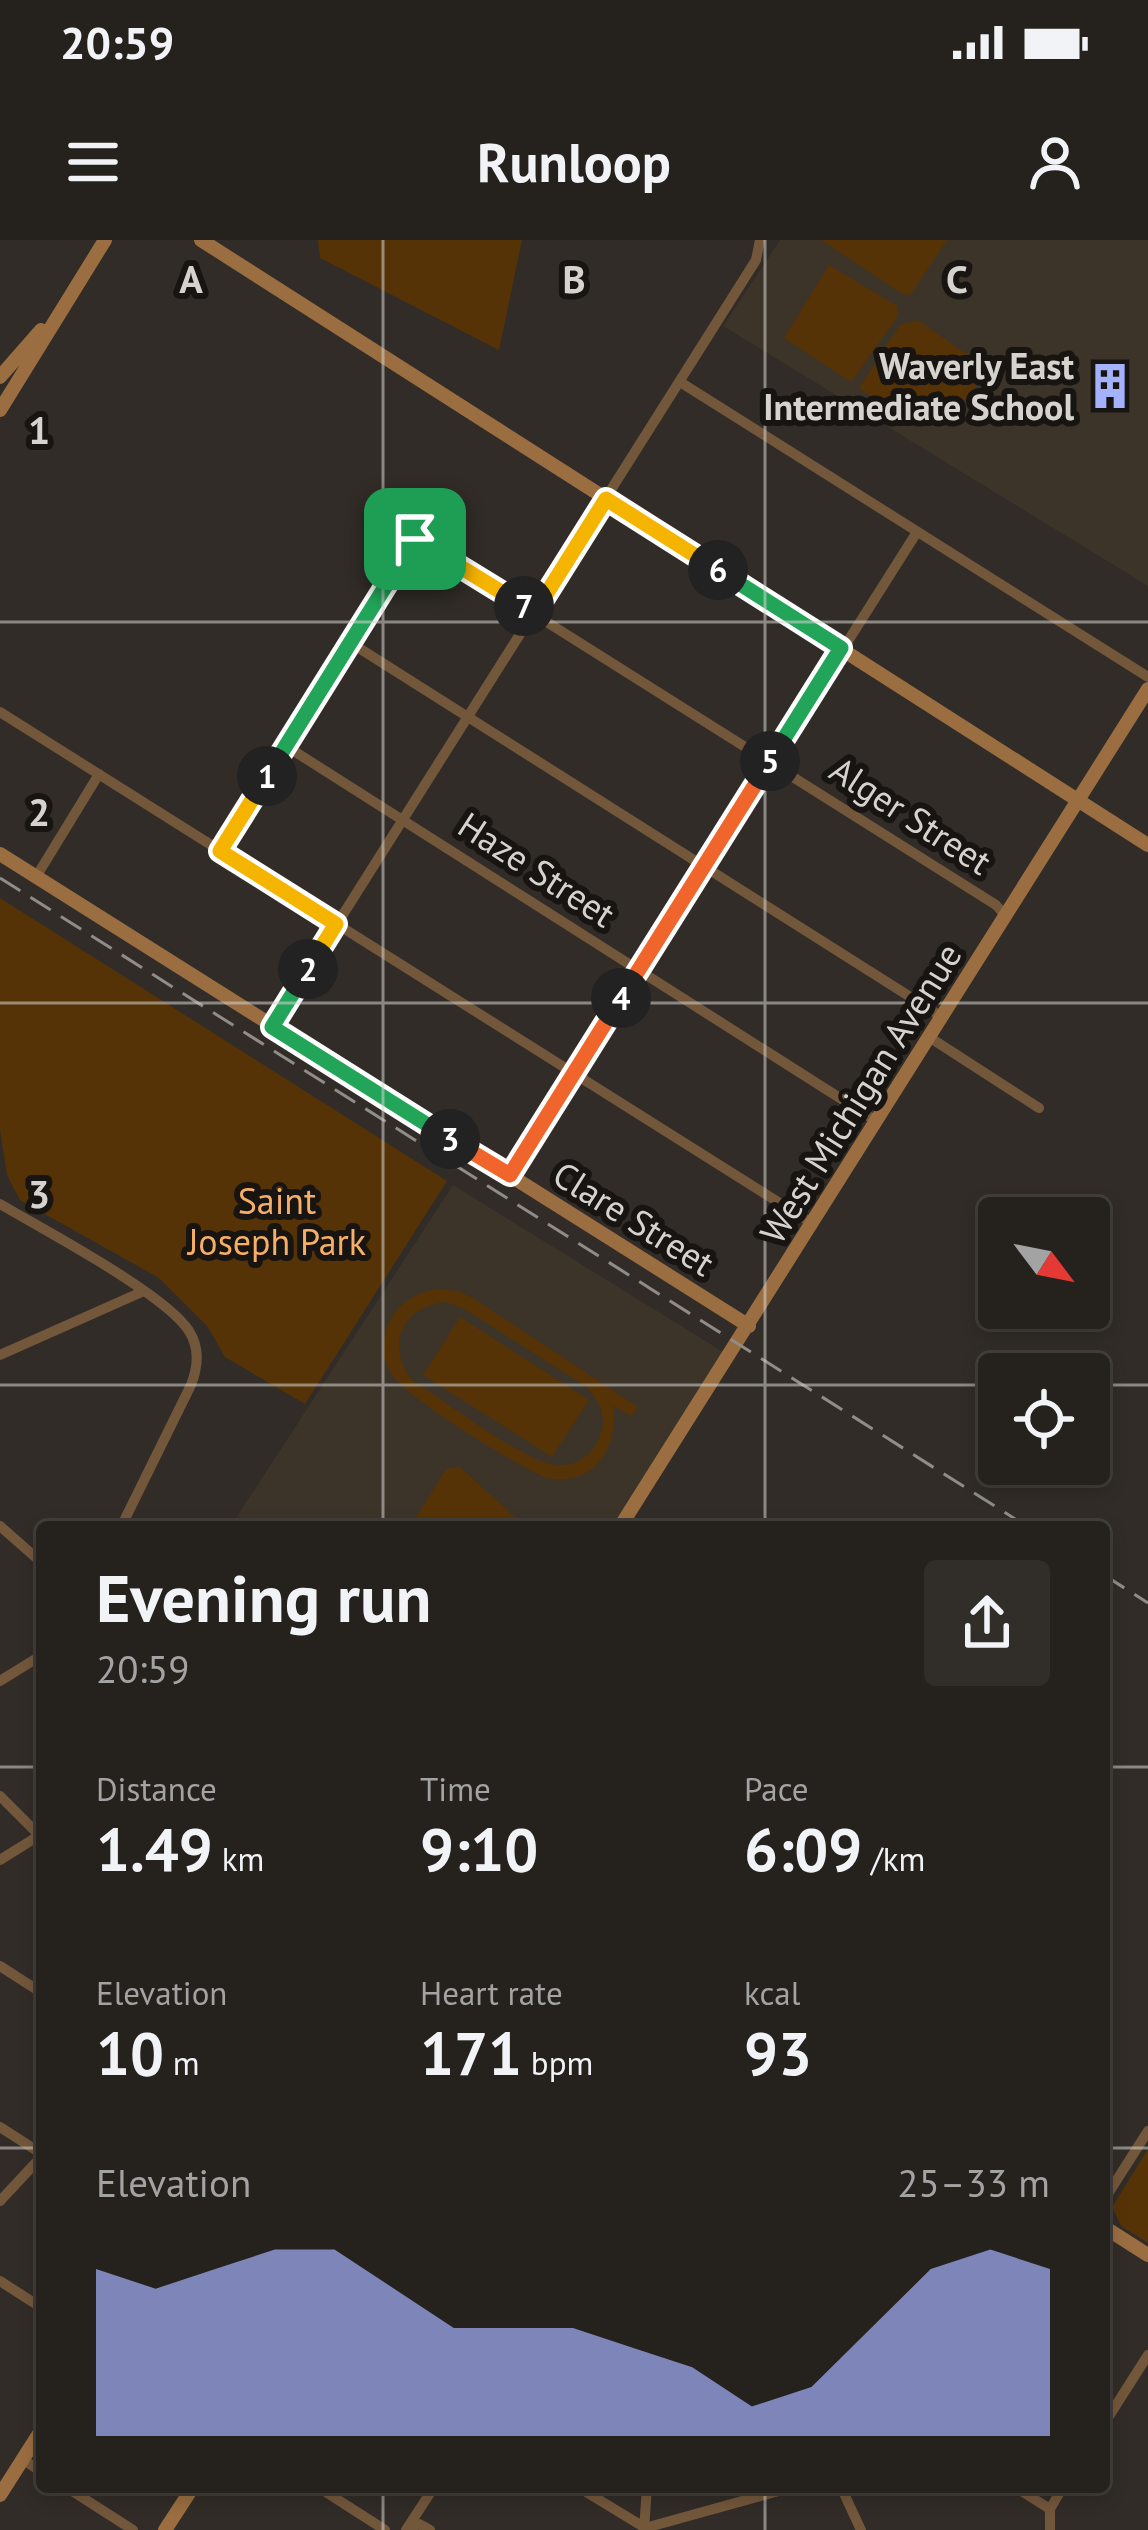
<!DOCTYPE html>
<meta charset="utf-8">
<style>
body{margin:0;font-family:"PT Sans",sans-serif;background:#312e2a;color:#f1f3f6;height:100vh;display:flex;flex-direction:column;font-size:45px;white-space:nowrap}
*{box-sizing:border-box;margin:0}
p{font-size:39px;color:#a3a3a4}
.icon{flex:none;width:66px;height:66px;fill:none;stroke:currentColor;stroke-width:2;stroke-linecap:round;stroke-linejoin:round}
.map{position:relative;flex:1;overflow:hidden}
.panel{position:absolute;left:36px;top:1281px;width:1074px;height:972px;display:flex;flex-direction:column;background:#25211d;border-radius:12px;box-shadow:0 6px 18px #0003,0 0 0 3px #423e3b}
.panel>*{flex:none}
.needle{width:78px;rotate:122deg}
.tools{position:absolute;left:978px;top:957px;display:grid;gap:24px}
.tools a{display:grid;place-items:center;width:132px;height:132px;border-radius:12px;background:#25211d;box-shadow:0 6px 18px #0003,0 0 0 3px #423e3b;font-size:60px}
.pin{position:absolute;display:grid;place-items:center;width:102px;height:102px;color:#fff;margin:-51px;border-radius:24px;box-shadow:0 6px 18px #0006}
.km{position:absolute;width:60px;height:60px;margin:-30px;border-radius:50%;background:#222;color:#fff;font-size:33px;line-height:60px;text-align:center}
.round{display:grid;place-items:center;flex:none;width:126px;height:126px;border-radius:12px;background:#312e2a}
.summary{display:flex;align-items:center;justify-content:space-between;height:204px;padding:0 60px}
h1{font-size:66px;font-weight:800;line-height:90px}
.figures{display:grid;grid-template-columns:repeat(3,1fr);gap:18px;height:204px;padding:12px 60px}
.figures div{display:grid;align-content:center}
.figures b{font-size:60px;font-weight:800}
.figures small{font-size:33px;font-weight:400}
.figures p{font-size:33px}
.chart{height:336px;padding:24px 60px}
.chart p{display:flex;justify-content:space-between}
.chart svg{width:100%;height:216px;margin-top:12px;fill:#a4b2fc;opacity:.7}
.status{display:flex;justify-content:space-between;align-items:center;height:84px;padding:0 60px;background:#25211d;direction:ltr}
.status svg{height:33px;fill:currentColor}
header{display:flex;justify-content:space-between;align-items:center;height:156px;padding:0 60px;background:#25211d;font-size:54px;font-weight:800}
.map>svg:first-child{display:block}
.built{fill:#3c3329}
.green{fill:#563307;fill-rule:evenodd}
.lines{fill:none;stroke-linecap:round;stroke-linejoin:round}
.street{stroke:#73573b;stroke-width:10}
.secondary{stroke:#9a6e40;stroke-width:14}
.rail{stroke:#908c87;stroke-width:3;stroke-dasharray:24 12;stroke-linecap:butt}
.split-1-casing{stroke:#fff;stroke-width:24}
.split-2-casing{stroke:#fff;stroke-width:24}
.split-3-casing{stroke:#fff;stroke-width:24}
.split-4-casing{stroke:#fff;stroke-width:24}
.split-5-casing{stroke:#fff;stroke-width:24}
.split-6-casing{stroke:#fff;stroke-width:24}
.split-7-casing{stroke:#fff;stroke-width:24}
.split-8-casing{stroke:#fff;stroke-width:24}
.split-1{stroke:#22a559;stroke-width:15}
.split-2{stroke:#f5b400;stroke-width:15}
.split-3{stroke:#22a559;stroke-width:15}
.split-4{stroke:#f0652b;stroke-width:15}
.split-5{stroke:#f0652b;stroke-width:15}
.split-6{stroke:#22a559;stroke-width:15}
.split-7{stroke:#f5b400;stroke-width:15}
.split-8{stroke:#f5b400;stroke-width:15}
.grid{fill:none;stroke:#d6d3cf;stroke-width:3;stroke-opacity:0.55}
.labels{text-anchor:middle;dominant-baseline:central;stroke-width:12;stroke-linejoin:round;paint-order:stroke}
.poi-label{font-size:36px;font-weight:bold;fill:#d6d3cf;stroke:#171412;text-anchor:end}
.street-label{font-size:36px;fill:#d6d3cf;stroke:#171412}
.park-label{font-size:36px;fill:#f5af66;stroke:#171412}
.grid-label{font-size:39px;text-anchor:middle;font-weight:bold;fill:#d6d3cf;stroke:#171412;stroke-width:12;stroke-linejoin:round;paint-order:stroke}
</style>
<div class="status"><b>20:59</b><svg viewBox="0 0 49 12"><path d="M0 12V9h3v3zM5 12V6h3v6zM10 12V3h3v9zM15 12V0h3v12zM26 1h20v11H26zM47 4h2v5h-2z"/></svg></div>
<header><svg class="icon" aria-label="menu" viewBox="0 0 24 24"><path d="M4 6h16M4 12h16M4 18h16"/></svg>Runloop<svg class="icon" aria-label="person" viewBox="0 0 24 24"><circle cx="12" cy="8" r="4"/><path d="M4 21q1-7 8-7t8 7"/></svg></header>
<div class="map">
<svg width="1148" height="2290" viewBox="0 0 1148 2290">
<rect width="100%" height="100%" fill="#312c27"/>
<path class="built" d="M780,0H1148V346L723,86Z
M453,945L725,1113L613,1287H230Z"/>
<path class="green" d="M318,0H522L499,110L320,18Z
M821,0H947L911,54L904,55Z
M829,25L897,66L898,76L851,142L784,98Z
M918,80L988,129C942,199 920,190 859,148L900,85Z
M0,658L447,941L305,1164L225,1117L207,1086L159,1038L20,960L7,935L0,890Z
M437,1049L458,1051L473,1058L638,1167L632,1176L613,1166C619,1208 594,1247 546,1238C516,1225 404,1157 390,1132C380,1115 382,1095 391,1078C401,1061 419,1051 437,1049ZM446,1062L463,1068L587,1147C600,1163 608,1178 599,1198C592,1216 575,1227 556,1225C522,1221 444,1160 412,1140C385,1105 402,1066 446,1062Z
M460,1077L589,1160L552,1217L423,1135Z
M460,1227L526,1287H410L446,1229Z
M1148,1909V2003L1121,1986L1112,1967Z"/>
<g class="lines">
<path class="street" d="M680,142L1148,437
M351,403L942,777
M0,472L813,984
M286,506L876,881
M220,611L415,299L996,665L1006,676
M36,637L99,534
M272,787L756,20L760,0
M929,797L1039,868
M510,935L917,292
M0,964C42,989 166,1054 189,1091C200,1108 198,1127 191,1145L121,1287
M0,1115L144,1051
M0,1286L42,1323
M0,1441L42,1415
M0,1556L42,1598
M0,1620L40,1595
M0,1726L42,1753
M0,1887L42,1914
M1104,1960L1148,1891
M0,1961L42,1916
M0,2041L42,2068
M1104,2184L1148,2115
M22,2219L42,2232
M66,2247L133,2290
M318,2247L385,2290
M578,2247L647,2289
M841,2247L861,2290
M1015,2247L1050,2269
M645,2288L793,2247
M408,2289L419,2284L430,2290
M406,2290L434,2247
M644,2290L647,2247
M1050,2290V2269L1063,2247"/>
<path class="secondary" d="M201,0L1148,605
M0,137L41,90
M0,170L105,0
M0,614L749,1086
M620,1287L1148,449
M1104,1987L1148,2015
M0,2255L42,2189
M165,2290L193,2247"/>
<path class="rail" d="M0,638L1028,1287
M1104,1335L1148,1363"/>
</g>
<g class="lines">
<defs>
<path id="split-1" d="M267,536L415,299"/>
<path id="split-2" d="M267,536L220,611L336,684L308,729"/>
<path id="split-3" d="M308,729L272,787L450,899"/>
<path id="split-4" d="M450,899L510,935L621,758"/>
<path id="split-5" d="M621,758L770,521"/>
<path id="split-6" d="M718,330L841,408L770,521"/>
<path id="split-7" d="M524,366L535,372L606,259L718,330"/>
<path id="split-8" d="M415,299L524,366"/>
</defs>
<use href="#split-1" class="split-1-casing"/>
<use href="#split-2" class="split-2-casing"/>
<use href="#split-3" class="split-3-casing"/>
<use href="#split-4" class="split-4-casing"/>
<use href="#split-5" class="split-5-casing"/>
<use href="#split-6" class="split-6-casing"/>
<use href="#split-7" class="split-7-casing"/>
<use href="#split-8" class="split-8-casing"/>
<use href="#split-1" class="split-1"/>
<use href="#split-2" class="split-2"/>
<use href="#split-3" class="split-3"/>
<use href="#split-4" class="split-4"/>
<use href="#split-5" class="split-5"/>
<use href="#split-6" class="split-6"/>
<use href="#split-7" class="split-7"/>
<use href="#split-8" class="split-8"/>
</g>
<path class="grid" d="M383,0V1287M765,0V1287M0,382H1148M0,763H1148M0,1145H999M1089,1145H1148M0,1527H42M1104,1527H1148M0,1908H42M1104,1908H1148M383,2247V2290M765,2247V2290"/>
<defs>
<symbol id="building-bare" viewBox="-9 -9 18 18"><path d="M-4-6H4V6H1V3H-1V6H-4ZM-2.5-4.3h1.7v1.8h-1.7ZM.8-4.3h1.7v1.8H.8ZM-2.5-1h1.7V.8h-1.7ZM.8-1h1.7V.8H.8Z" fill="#a4b2fc" stroke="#171412" stroke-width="2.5" paint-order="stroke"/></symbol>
</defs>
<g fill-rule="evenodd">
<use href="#building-bare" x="1077" y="113" width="66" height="66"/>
</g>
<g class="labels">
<g class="poi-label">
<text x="1074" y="125">Waverly East<tspan x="1074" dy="41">Intermediate School</tspan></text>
</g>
<g class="street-label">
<text transform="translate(911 575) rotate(33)">Alger Street</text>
<text transform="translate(537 629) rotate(33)">Haze Street</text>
<text transform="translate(860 853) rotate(-58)">West Michigan Avenue</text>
<text transform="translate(634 978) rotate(32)">Clare Street</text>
</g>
<g class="park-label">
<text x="277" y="960">Saint<tspan x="277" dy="41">Joseph Park</tspan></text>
</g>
</g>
<g class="grid-label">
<text x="191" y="53">A</text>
<text x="574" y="53">B</text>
<text x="957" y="53">C</text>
<text x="39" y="204">1</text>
<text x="39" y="586">2</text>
<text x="39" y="968">3</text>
</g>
</svg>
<div class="tools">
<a><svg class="needle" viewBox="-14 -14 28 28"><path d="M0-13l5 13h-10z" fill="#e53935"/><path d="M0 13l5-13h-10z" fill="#a3a3a4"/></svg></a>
<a><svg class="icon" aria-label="locate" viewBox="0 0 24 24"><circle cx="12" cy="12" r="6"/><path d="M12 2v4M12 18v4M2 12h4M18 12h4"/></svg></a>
</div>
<div class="pin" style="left:415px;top:299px;background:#1e9e55"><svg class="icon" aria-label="arrive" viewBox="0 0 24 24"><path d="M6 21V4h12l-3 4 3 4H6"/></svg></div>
<b class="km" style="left:267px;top:536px">1</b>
<b class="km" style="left:308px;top:729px">2</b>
<b class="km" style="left:450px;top:899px">3</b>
<b class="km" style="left:621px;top:758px">4</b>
<b class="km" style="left:770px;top:521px">5</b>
<b class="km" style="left:718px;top:330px">6</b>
<b class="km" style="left:524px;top:366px">7</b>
<section class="panel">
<div class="summary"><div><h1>Evening run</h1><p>20:59</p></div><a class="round"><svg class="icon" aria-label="share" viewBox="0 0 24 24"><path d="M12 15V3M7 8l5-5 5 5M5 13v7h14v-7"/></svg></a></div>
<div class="figures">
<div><p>Distance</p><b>1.49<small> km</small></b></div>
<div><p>Time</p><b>9:10</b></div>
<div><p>Pace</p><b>6:09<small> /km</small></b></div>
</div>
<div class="figures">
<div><p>Elevation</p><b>10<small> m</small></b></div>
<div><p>Heart rate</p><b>171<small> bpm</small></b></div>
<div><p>kcal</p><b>93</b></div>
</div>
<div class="chart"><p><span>Elevation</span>25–33 m</p>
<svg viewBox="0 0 160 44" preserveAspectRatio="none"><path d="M0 44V10L10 14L20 10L30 6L40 6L50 14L60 22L70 22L80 22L90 26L100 30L110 38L120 34L130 22L140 10L150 6L160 10V44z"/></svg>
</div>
</section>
</div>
